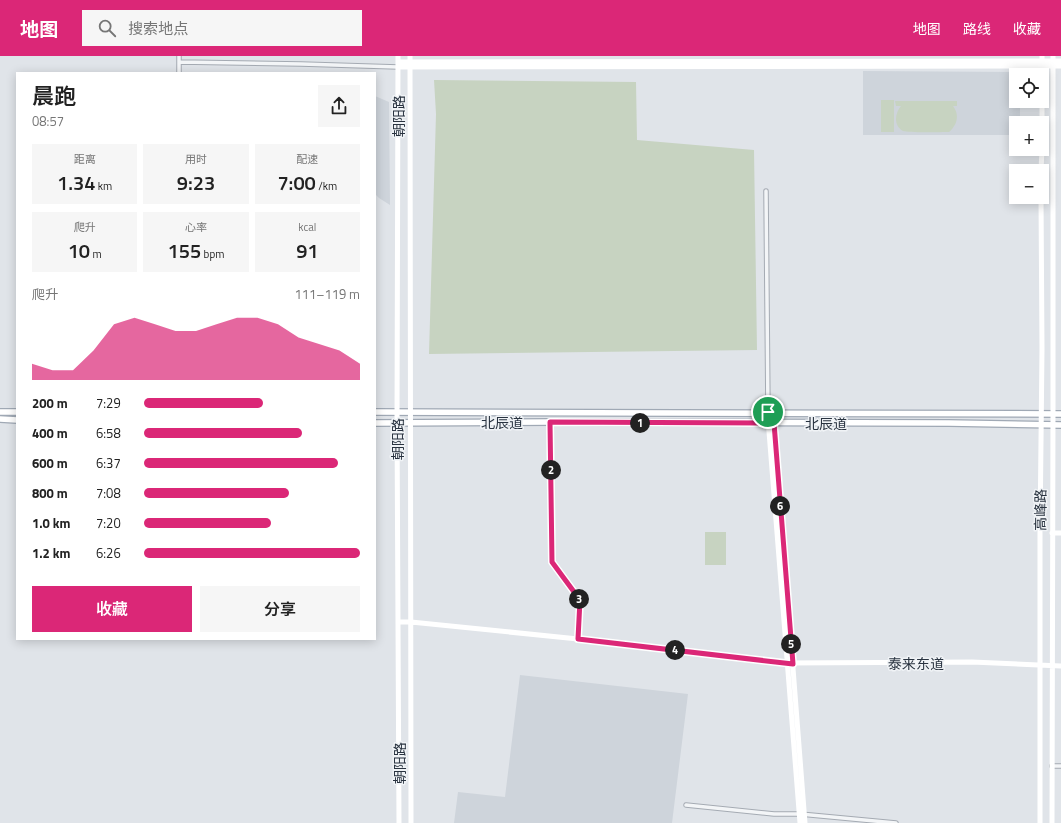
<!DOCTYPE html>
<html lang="zh">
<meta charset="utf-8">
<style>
body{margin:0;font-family:"Titillium Web","Noto Sans SC",sans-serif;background:#f6f6f6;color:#222;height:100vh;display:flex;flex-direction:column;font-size:15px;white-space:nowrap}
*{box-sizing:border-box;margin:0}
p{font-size:13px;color:#767676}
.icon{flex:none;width:22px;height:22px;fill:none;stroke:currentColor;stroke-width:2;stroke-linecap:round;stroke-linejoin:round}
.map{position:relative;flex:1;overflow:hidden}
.panel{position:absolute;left:16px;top:16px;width:360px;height:568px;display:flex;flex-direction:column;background:#fff;border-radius:0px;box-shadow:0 2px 10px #0003}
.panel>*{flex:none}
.tools{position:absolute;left:1009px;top:12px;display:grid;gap:8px}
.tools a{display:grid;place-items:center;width:40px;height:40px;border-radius:0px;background:#fff;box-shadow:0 2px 10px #0003;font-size:20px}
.pin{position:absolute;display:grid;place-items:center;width:34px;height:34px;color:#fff;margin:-17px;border:2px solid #fff;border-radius:50%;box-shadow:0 1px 4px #0007}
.km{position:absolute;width:20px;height:20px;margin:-10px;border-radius:50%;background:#222;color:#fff;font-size:11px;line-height:20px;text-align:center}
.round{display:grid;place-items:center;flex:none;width:42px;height:42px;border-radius:0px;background:#f6f6f6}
.summary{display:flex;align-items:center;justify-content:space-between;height:68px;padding:0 16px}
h1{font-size:22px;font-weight:600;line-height:30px}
.metrics{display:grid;grid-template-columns:repeat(3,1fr);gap:6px;height:68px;padding:4px 16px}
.metrics div{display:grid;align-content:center;border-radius:0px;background:#f6f6f6;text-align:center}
.metrics b{font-size:20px;font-weight:600}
.metrics small{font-size:11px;font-weight:400}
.metrics p{font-size:11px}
.chart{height:112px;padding:8px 16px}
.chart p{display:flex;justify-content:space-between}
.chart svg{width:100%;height:72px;margin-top:4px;fill:#db2777;opacity:.7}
.primary-button{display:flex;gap:8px;margin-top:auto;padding:8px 16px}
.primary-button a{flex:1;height:46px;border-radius:0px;background:#db2777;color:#fff;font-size:16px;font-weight:600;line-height:46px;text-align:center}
.primary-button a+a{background:#f6f6f6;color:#222}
ul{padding:0 16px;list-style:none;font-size:13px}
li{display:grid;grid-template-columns:64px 48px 1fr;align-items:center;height:30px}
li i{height:10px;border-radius:5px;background:#db2777}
header{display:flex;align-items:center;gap:24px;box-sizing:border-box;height:56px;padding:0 20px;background:#db2777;color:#fff}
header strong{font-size:19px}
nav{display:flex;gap:22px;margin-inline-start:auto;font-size:14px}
.search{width:280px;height:36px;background:#f6f6f6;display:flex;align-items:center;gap:10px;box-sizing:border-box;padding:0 14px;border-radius:0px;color:#767676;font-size:15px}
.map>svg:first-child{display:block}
.built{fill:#ced4db}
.green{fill:#c7d3c1}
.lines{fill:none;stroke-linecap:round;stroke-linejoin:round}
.street-casing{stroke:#a5abb3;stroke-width:5.5}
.primary-casing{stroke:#a0a9b5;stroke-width:8}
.street{stroke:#f3f5f7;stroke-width:3.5}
.secondary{stroke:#fff;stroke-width:5}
.primary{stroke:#fff;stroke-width:5.5}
.route-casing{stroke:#fff;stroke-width:8}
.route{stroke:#db2777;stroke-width:5}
.labels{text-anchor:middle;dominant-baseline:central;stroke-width:3;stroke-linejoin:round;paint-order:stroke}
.street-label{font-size:14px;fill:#293340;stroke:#f0f3f6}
</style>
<header>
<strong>地图</strong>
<div class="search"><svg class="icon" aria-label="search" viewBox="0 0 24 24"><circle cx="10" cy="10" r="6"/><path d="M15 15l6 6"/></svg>搜索地点</div>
<nav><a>地图</a><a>路线</a><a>收藏</a></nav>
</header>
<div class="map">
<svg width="1061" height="767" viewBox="0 0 1061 767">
<rect width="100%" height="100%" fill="#e0e4e9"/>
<path class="built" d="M863,15L1019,16V19H1016V45H1020V67H1016V79H863Z
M375,40L389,46L390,149L379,142L375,138Z
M520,619L688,638L672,767H454L458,736L505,741Z"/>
<path class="green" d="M434,24L636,26L637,84L754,94L757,294L429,298L436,58Z
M881,44H894V76H881Z
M895,45H957V50H953C960,59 957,69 949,76C941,76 909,77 903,75C893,69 895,57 901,50H896Z
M705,476H726V509H705Z"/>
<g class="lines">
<defs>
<path id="street" d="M179,0V17
M179,6L301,8L398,11
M766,135L768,356
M550,366L552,506L580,543L578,583
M1052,710H1061
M686,749L774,758H800L896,767"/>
<path id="primary" d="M0,356H17
M375,356L1061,358
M0,363L17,364
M375,367L550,366L949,367L1061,369"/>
</defs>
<use href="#street" class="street-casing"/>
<use href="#primary" class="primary-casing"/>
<use href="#street" class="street"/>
<path class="secondary" d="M398,0L397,366L399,767
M410,0L411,767
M398,6L1061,5
M398,11L1061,10
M1042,19V0
M1042,67V45
M1041,115L1042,93
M768,356L774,367L805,767
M768,363L800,767
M1052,477H1061
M398,566H411L578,583L787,607L972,606L1061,610
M1040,767V477L1042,293L1041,141
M1052,767L1053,358V0"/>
<use href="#primary" class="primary"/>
</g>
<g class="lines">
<defs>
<path id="route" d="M768,356L774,367L793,608L578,583L580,544L552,506L550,366L768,367Z"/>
</defs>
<use href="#route" class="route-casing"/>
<use href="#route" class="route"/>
</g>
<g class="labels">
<g class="street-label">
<text transform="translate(398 60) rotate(-90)">朝阳路</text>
<text x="502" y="366">北辰道</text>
<text x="826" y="367">北辰道</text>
<text transform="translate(397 383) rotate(-90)">朝阳路</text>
<text transform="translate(1040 454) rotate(-89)">高峰路</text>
<text x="916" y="607">泰来东道</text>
<text transform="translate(399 707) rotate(-90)">朝阳路</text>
</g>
</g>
</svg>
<div class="tools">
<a><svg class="icon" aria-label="locate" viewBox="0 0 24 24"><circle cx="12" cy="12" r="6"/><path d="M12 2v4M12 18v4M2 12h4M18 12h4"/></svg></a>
<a>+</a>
<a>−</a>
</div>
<div class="pin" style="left:768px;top:356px;background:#1e9e55"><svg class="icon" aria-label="arrive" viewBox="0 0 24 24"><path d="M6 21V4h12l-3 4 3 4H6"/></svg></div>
<b class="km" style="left:640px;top:367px">1</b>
<b class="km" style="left:551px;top:414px">2</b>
<b class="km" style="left:579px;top:543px">3</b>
<b class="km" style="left:675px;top:594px">4</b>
<b class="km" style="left:791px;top:588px">5</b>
<b class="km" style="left:780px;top:450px">6</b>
<section class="panel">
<div class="summary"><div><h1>晨跑</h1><p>08:57</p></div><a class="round"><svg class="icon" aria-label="share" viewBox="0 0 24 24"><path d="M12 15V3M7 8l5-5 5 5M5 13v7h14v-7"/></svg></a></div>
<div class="metrics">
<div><p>距离</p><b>1.34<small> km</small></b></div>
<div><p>用时</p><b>9:23</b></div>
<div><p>配速</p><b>7:00<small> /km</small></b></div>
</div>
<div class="metrics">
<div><p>爬升</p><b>10<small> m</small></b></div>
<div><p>心率</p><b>155<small> bpm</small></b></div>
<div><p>kcal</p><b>91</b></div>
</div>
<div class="chart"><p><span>爬升</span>111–119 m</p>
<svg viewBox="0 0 160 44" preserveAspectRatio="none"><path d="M0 44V34L10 38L20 38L30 26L40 10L50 6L60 10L70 14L80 14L90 10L100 6L110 6L120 10L130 18L140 22L150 26L160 34V44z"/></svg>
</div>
<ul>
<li><b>200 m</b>7:29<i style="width:55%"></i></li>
<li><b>400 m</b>6:58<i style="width:73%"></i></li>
<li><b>600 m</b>6:37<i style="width:90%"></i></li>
<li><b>800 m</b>7:08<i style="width:67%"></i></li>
<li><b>1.0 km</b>7:20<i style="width:59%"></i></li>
<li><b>1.2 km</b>6:26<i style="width:100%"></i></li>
</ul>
<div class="primary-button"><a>收藏</a><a>分享</a></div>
</section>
</div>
